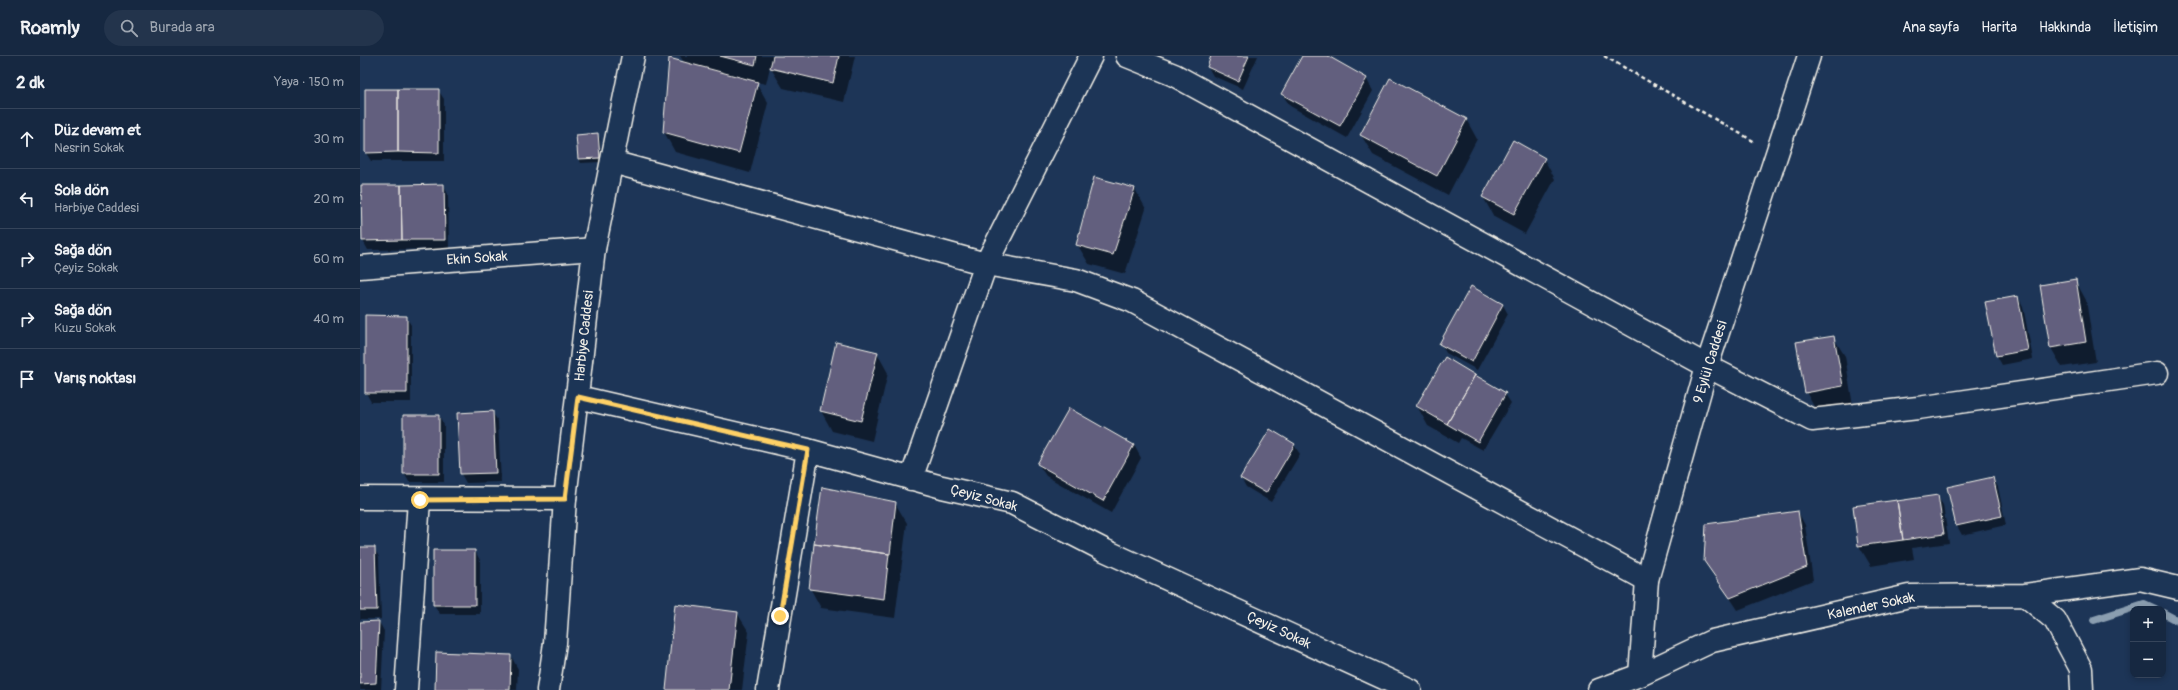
<!DOCTYPE html>
<html lang="tr">
<meta charset="utf-8">
<style>
body{margin:0;font-family:Pangolin,sans-serif;background:#23344c;color:#f1f3f6}
.controls{position:absolute;right:12px;bottom:12px;display:grid;overflow:hidden;border-radius:8px;box-shadow:0 2px 6px #0003}
.controls button{width:36px;height:36px;display:grid;place-items:center;padding:0;border:0;border-bottom:1px solid #35445a;background:#162841;color:#f1f3f6;font:20px sans-serif}
.stop{position:absolute;width:12px;height:12px;margin:-9px;border:3px solid #ffd166;border-radius:50%;background:#fff}
.stop.end{background:#ffd166;border-color:#fff;box-shadow:0 1px 4px #0008}
.list{margin:0;padding:0;list-style:none}
h2{display:flex;justify-content:space-between;align-items:center;height:52px;margin:0;padding:0 16px;font-size:17px}
h2 small{font-size:13px;font-weight:400;color:#9ea6b1}
.list li{display:grid;grid-template-columns:26px 1fr auto;gap:12px;align-items:center;box-sizing:border-box;height:60px;padding:0 16px;border-top:1px solid #35445a}
.list b{display:block;font-size:15px;white-space:nowrap}
.list p{margin:0;font-size:13px;white-space:nowrap;color:#9ea6b1}
.list em{font-size:13px;font-style:normal;color:#9ea6b1}
.icon{flex:none;width:22px;height:22px;fill:none;stroke:currentColor;stroke-width:2;stroke-linecap:round;stroke-linejoin:round}
.map{position:relative;flex:none;width:1818px;height:634px;overflow:hidden}
header{display:flex;align-items:center;gap:24px;box-sizing:border-box;height:56px;padding:0 20px;background:#162841;border-bottom:1px solid #35445a}
header strong{font-size:19px}
nav{display:flex;gap:22px;margin-inline-start:auto;font-size:14px}
.search{width:280px;height:36px;background:#23344c;display:flex;align-items:center;gap:10px;box-sizing:border-box;padding:0 14px;border-radius:22px;color:#9ea6b1;font-size:15px}
main{display:flex}
aside{flex:1;background:#162841}
.map>svg:first-child{display:block}
.shadow{fill:#0007}
.lines{fill:none;stroke-linecap:round;stroke-linejoin:round}
.stream{stroke:#8b9eb0;stroke-width:8}
.building{fill:#625f7e;stroke:#f4f1e8}
.street-casing{stroke:#f4f1e8;stroke-width:25}
.secondary-casing{stroke:#f4f1e8;stroke-width:25}
.path{stroke:#f4f1e8;stroke-width:2.5;stroke-dasharray:4 3;stroke-linecap:butt}
.street{stroke:#1d3557;stroke-width:22}
.secondary{stroke:#1d3557;stroke-width:22}
.route{stroke:#ffd166;stroke-width:5}
.labels{text-anchor:middle;dominant-baseline:central;stroke-width:3;stroke-linejoin:round;paint-order:stroke}
.street-label{font-size:14px;fill:#f4f1e8;stroke:#1d3557}
</style>
<header>
<strong>Roamly</strong>
<div class="search"><svg class="icon" aria-label="search" viewBox="0 0 24 24"><circle cx="10" cy="10" r="6"/><path d="M15 15l6 6"/></svg>Burada ara</div>
<nav><a>Ana sayfa</a><a>Harita</a><a>Hakkında</a><a>İletişim</a></nav>
</header>
<main>
<aside>
<h2>2 dk<small>Yaya · 150 m</small></h2>
<ul class="list">
<li><svg class="icon" aria-label="ahead" viewBox="0 0 24 24"><path d="M12 20V5M6 11l6-6 6 6"/></svg><div><b>Düz devam et</b><p>Nesrin Sokak</p></div><em>30 m</em></li>
<li><svg class="icon" aria-label="left" viewBox="0 0 24 24"><path d="M17 20v-9H6M10 6l-5 5 5 5"/></svg><div><b>Sola dön</b><p>Harbiye Caddesi</p></div><em>20 m</em></li>
<li><svg class="icon" aria-label="right" viewBox="0 0 24 24"><path d="M7 20v-9h11M14 6l5 5-5 5"/></svg><div><b>Sağa dön</b><p>Çeyiz Sokak</p></div><em>60 m</em></li>
<li><svg class="icon" aria-label="right" viewBox="0 0 24 24"><path d="M7 20v-9h11M14 6l5 5-5 5"/></svg><div><b>Sağa dön</b><p>Kuzu Sokak</p></div><em>40 m</em></li>
<li><svg class="icon" aria-label="arrive" viewBox="0 0 24 24"><path d="M6 21V4h12l-3 4 3 4H6"/></svg><div><b>Varış noktası</b></div></li>
</ul>
</aside>
<div class="map">
<svg width="1818" height="634" viewBox="0 0 1818 634">
<rect width="100%" height="100%" fill="#1d3557"/>
<filter id="ink" filterUnits="userSpaceOnUse"><feTurbulence type="fractalNoise" baseFrequency=".025" numOctaves="2"/><feDisplacementMap in="SourceGraphic" scale="8" xChannelSelector="R" yChannelSelector="G"/><feConvolveMatrix kernelMatrix="1 2 1 2 8 2 1 2 1" color-interpolation-filters="sRGB"/></filter>
<g filter="url(#ink)">
<path class="shadow" d="M320 0H495L484 46 423 32 410 11 406 28 396 26 408 47 390 117 315 96 304 76 325 8Z
M852 0H898L883 33 853 20 848 11Z
M943 0H966L1006 22 1013 35 987 82 930 50 922 38Z
M78 34 84 43V105H11L6 97Z
M1106 63 1117 83 1088 139 1013 99 1001 79Z
M238 78 240 83 241 106 221 107 219 103Z
M1184 103 1195 123 1165 178 1134 161 1123 141Z
M734 122 775 133 786 153 765 218 729 208 717 188Z
M83 129 88 138 89 193 8 194 3 185Z
M1715 224 1726 244 1736 306 1702 311 1691 292Z
M1111 232 1143 249 1148 258 1117 314 1086 297 1081 288Z
M1658 241 1663 250 1673 303 1642 309 1637 300Z
M46 261 51 269V346H11L6 337Z
M1473 281 1485 300 1493 350 1457 356 1446 336Z
M517 297 528 317 512 385 472 375 461 355Z
M1145 338 1151 347 1123 394 1101 382 1098 387 1068 370 1057 350Z
M132 356 138 365 141 426 106 427 101 418 98 358Z
M79 360 84 369V426H49L44 417Z
M910 374 934 389 940 398 911 446 886 431 881 422Z
M774 389 781 402 751 457 686 420 678 408Z
M1633 422 1638 431 1646 469 1602 479 1597 470 1588 432Z
M462 432 535 447 547 467 535 562 461 552 450 532Z
M1577 440 1583 449 1589 487 1552 492 1554 503 1511 510 1499 490 1537 446Z
M1438 456 1445 469 1453 524 1378 554 1345 504Z
M0 492H14L19 501 21 563H0Z
M115 495 120 504V558H80L74 549Z
M377 557 389 576 382 634H307Z
M19 566 24 575 21 634H0V567Z
M151 600 158 613 157 634H76Z"/>
<g class="lines">
<path class="stream" d="M1803 557 1818 565
M1734 564 1784 548 1795 553"/>
</g>
<path class="building" d="M360 0H397L395 9Z
M413 0H479L473 27 410 12Z
M851 0H889L878 25 847 11Z
M942 0H968L1007 22 980 70 921 38Z
M309 2 398 26 379 97 303 76Z
M1030 22 1107 63 1077 120 1000 79Z
M5 33H38V96L5 97Z
M38 33H79V97L38 96Z
M238 77 240 102 218 103 216 79Z
M1153 84 1185 102 1154 158 1122 141Z
M734 121 775 132 753 199 716 189Z
M84 128 85 184H42L41 129Z
M1 129H41L42 184 2 185Z
M1716 223 1726 286 1690 292 1680 229Z
M1111 230 1143 248 1112 306 1079 288Z
M1658 240 1668 294 1636 300 1625 246Z
M5 259 47 260V337H5Z
M1474 280 1483 330 1445 337 1436 286Z
M476 286 518 296 501 365 460 355Z
M1085 301 1115 319 1087 368 1056 350Z
M1115 319 1146 337 1118 386 1087 368Z
M709 352 774 389 743 445 677 408Z
M133 355 136 417 100 418 97 357Z
M43 359H79V418H43Z
M910 373 935 388 906 437 880 422Z
M1633 421 1642 460 1596 470 1587 431Z
M462 431 536 446 530 498 454 488Z
M1578 439 1584 478 1543 484 1537 445Z
M1537 444 1543 484 1498 490 1493 450Z
M1438 455 1447 511 1370 542 1344 505 1346 468Z
M454 488 529 498 524 543 449 533Z
M0 491H15L17 554H0Z
M73 494H115V549H73Z
M315 548 378 556 369 634H306Z
M19 565 16 627 0 628V566Z
M76 596 151 599 150 634H75Z"/>
<g class="lines">
<defs>
<path id="street" d="M767 0 814 19 1347 310 1452 364 1558 352 1797 317
M252 106 626 208 716 224 772 245 1287 524
M0 211 234 193
M218 341 448 394 582 431 652 447 744 494 1050 634
M551 423 626 208 731 0
M0 442 205 443
M1665 539 1695 564 1721 613 1722 634
M46 634 59 444
M408 634 448 394
M1239 634 1280 619 1352 585 1549 540 1665 539 1780 523 1818 532"/>
<path id="secondary" d="M1280 619 1287 524 1347 310 1449 0
M188 634 195 587 205 443 234 193 273 0"/>
</defs>
<use href="#street" class="street-casing"/>
<use href="#secondary" class="secondary-casing"/>
<path class="path" d="M1244 0 1395 86"/>
<use href="#street" class="street"/>
<use href="#secondary" class="secondary"/>
</g>
</g>
<g class="lines" filter="url(#ink)">
<path class="route" d="M60 444 205 443 218 341 448 394 420 560"/>
</g>
<g class="labels">
<g class="street-label">
<text transform="translate(117 202) rotate(-4)">Ekin Sokak</text>
<text transform="translate(224 280) rotate(-84)">Harbiye Caddesi</text>
<text transform="translate(1350 306) rotate(-73)">9 Eylül Caddesi</text>
<text transform="translate(624 442) rotate(15)">Çeyiz Sokak</text>
<text transform="translate(1511 550) rotate(-12)">Kalender Sokak</text>
<text transform="translate(919 574) rotate(25)">Çeyiz Sokak</text>
</g>
</g>
</svg>
<div class="controls">
<button>+</button>
<button>−</button>
</div>
<div class="stop" style="left:60px;top:444px"></div>
<div class="stop end" style="left:420px;top:560px"></div>
</div>
</main>
